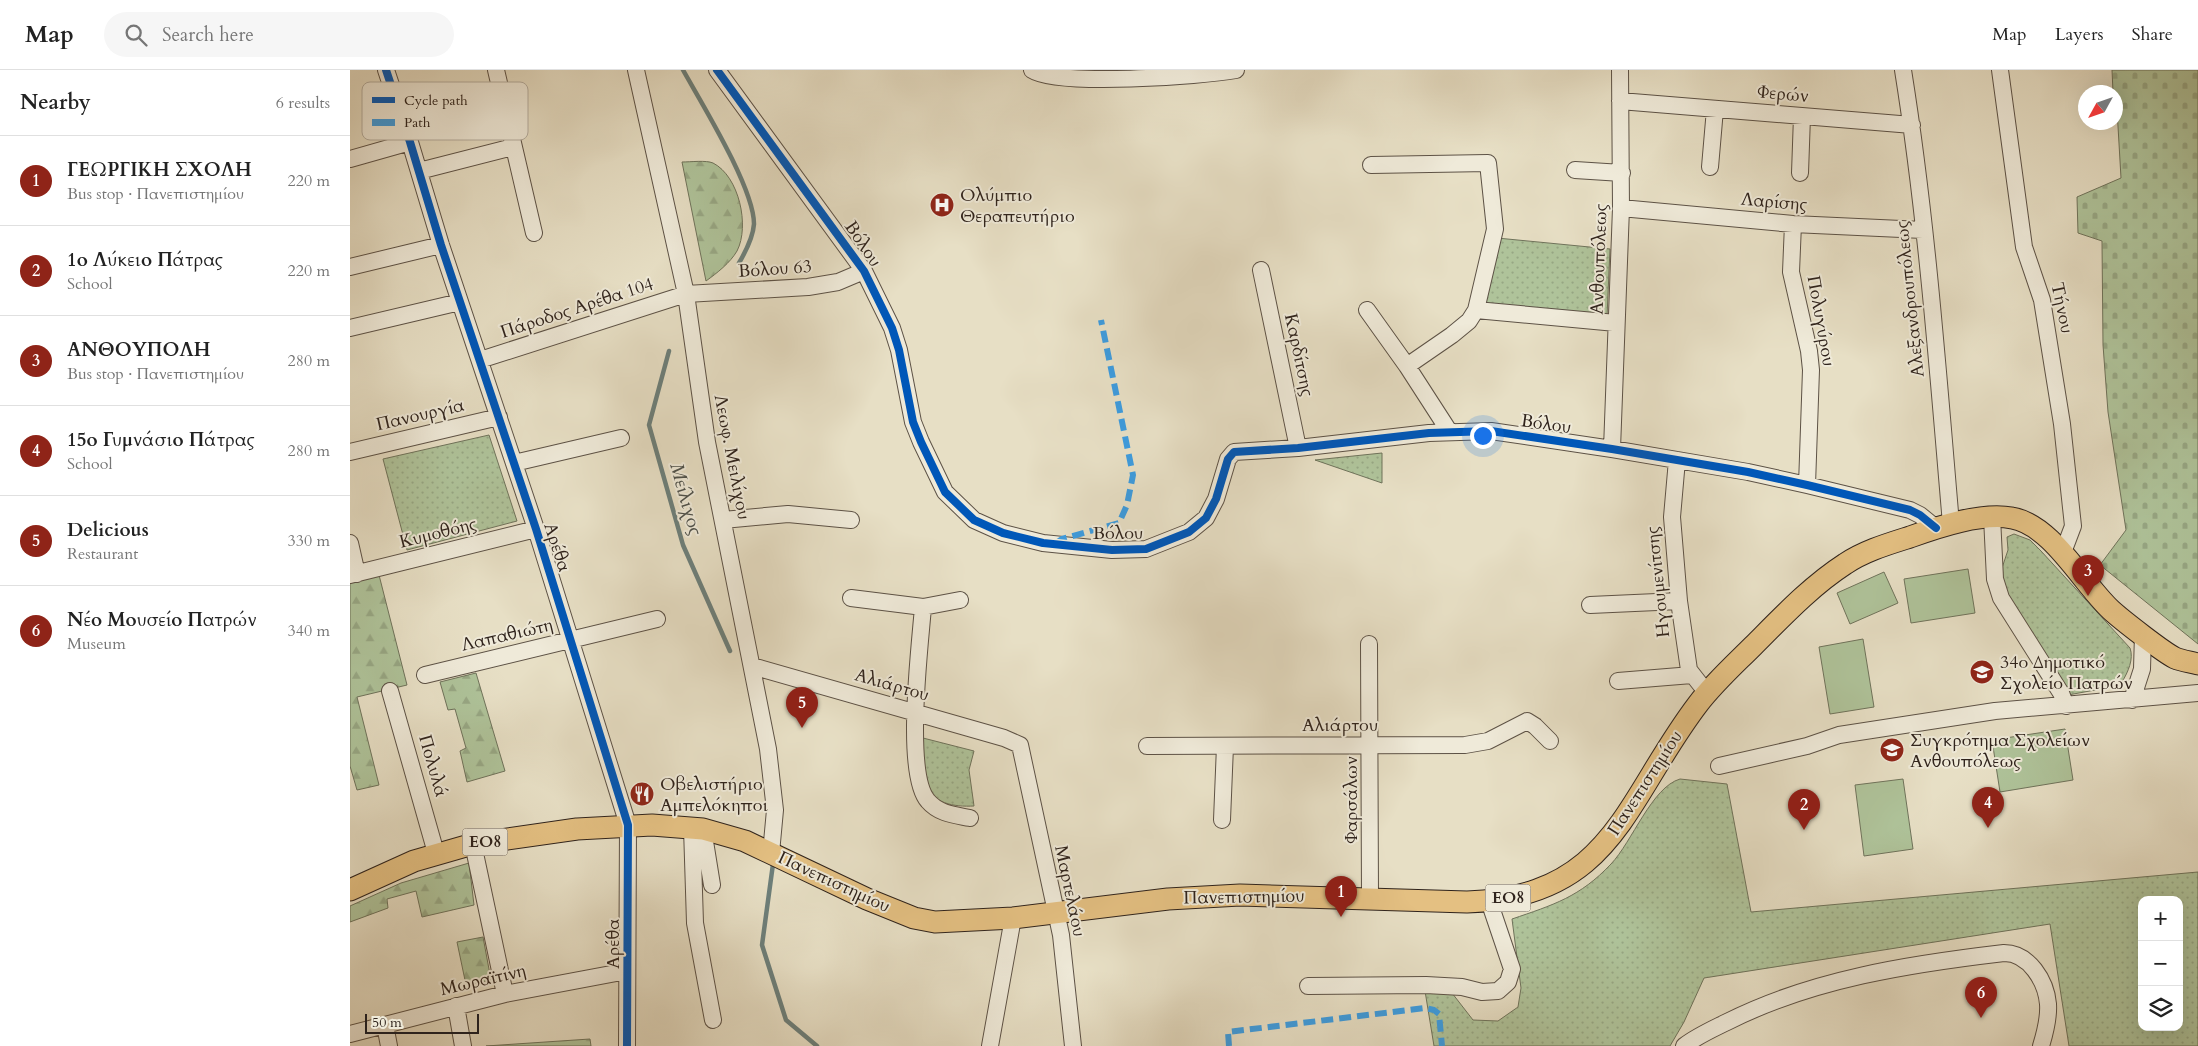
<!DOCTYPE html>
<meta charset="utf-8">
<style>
body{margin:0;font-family:Cardo,serif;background:#f6f6f6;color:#222}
.controls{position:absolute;right:15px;bottom:15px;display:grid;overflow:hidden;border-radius:10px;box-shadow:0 5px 20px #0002}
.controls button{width:45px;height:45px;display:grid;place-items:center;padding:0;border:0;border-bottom:1px solid #e0e0e0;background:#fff;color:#222;font:25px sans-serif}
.compass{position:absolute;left:1728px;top:15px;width:45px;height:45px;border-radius:50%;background:#fff;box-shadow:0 5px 20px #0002;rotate:230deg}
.scale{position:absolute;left:15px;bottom:12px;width:114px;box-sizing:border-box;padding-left:5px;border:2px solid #2f231c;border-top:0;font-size:14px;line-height:18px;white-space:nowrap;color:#2f231c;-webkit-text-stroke:4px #efead9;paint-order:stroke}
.you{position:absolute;left:1132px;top:365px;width:18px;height:18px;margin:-12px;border:4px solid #fff;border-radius:50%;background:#1a73e8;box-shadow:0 0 0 8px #1a73e833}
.badge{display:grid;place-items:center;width:32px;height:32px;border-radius:50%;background:#8f2418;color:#fff;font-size:16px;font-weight:700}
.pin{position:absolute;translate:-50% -41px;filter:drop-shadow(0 1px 2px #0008)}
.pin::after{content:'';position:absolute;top:26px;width:18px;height:15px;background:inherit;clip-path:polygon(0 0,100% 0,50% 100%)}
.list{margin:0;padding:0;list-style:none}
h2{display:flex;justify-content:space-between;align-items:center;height:65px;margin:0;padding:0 20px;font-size:21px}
h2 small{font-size:16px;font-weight:400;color:#767676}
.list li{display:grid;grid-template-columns:32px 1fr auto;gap:15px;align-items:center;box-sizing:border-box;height:90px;padding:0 20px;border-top:1px solid #e0e0e0}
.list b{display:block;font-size:19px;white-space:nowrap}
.list p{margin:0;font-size:16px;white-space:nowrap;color:#767676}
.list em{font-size:16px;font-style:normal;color:#767676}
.icon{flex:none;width:28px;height:28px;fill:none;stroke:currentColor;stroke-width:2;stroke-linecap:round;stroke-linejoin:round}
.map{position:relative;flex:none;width:1848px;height:976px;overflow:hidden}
header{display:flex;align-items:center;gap:30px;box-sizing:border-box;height:70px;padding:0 25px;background:#fff;border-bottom:1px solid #e0e0e0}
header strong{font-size:24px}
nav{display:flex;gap:28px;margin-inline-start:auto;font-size:18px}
.search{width:350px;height:45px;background:#f6f6f6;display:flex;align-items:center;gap:12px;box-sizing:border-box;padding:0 18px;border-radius:28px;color:#767676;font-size:19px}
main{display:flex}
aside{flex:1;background:#fff}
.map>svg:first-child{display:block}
.forest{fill:url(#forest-firs);stroke:#6f735b}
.cemetery{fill:url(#cemetery-stones);stroke:#6f735b}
.park{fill:url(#park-dots);stroke:#6f735b;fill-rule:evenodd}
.pitch{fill:#afc39a;stroke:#6f735b}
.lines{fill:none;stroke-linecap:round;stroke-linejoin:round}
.stream{stroke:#6d7f7a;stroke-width:4.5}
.minor-casing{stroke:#5d5246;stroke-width:18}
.major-casing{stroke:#2f231c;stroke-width:23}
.minor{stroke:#efead9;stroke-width:16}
.major{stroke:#e4c082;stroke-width:21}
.quiet{stroke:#3d9cdf;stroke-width:6;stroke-dasharray:12 6;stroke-linecap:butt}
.cycleway-casing{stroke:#efead9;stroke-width:11}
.cycleway{stroke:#0057b8;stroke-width:8}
.labels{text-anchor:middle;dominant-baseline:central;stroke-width:4;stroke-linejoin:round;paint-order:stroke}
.shield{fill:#efead9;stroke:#695f55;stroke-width:1}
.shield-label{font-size:16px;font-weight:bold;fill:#2f231c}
.street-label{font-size:18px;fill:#2f231c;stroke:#efead9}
.poi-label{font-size:18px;fill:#2f231c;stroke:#efead9;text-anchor:start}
.water-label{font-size:19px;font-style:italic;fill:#4e514b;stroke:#efead9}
.key{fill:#efead9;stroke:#b5aea0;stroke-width:1}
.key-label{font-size:14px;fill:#2f231c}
</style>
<header>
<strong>Map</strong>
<div class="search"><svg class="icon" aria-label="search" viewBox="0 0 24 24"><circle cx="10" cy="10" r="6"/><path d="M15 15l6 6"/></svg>Search here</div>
<nav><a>Map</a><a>Layers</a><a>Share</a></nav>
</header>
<main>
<aside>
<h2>Nearby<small>6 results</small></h2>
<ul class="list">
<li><span class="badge">1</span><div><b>ΓΕΩΡΓΙΚΗ ΣΧΟΛΗ</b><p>Bus stop · Πανεπιστημίου</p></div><em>220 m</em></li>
<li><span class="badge">2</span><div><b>1ο Λύκειο Πάτρας</b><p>School</p></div><em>220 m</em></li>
<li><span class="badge">3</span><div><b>ΑΝΘΟΥΠΟΛΗ</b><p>Bus stop · Πανεπιστημίου</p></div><em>280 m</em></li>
<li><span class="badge">4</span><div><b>15ο Γυμνάσιο Πάτρας</b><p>School</p></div><em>280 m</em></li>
<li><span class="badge">5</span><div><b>Delicious</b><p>Restaurant</p></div><em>330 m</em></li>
<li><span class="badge">6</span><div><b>Νέο Μουσείο Πατρών</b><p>Museum</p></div><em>340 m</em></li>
</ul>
</aside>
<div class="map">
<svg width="1848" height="976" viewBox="0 0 1848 976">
<defs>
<pattern id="forest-firs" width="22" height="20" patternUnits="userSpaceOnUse" patternTransform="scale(1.25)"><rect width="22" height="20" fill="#afc39a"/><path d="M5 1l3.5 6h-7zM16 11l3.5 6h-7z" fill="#97a784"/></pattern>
<pattern id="cemetery-stones" width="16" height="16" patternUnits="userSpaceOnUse" patternTransform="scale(1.25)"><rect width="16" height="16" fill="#afc39a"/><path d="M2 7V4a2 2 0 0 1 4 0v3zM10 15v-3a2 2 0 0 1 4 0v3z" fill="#97a784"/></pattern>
<pattern id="park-dots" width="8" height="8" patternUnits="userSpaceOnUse" patternTransform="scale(1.25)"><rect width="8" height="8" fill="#afc39a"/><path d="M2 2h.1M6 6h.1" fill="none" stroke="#97a784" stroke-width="1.8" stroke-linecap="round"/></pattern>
</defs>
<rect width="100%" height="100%" fill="#e7dfc5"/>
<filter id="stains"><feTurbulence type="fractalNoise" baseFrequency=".004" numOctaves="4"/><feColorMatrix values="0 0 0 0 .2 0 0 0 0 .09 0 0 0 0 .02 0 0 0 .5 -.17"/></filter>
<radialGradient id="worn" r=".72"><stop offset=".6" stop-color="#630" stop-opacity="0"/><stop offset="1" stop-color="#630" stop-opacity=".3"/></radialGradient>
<path class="forest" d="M332 92C341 92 356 90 363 93 389 106 400 156 387 181 380 193 367 203 356 211Z
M29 505 57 615 7 627 29 715 7 720 0 696V512Z
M126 603 155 701 117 712 110 681 116 678 105 639 98 640 90 612Z
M119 793 124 835 72 847 66 821 37 829 38 838 0 852V836L51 813Z
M133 867 141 910 116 915 107 872Z
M240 969 241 976H136Z"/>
<path class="cemetery" d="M1762 0H1848V574L1750 495 1776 460 1758 342 1753 275 1752 171 1728 163 1727 127 1771 108 1766 22H1763Z"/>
<path class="park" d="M1147 168 1260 179 1257 247 1133 235Z
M139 365 167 451 57 480 33 389Z
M1032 383V413L965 390Z
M1664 464 1680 470 1691 481 1780 578C1784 589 1778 602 1772 612L1756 618 1718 625 1663 543 1650 504 1658 480 1657 467Z
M573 668 624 681 619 700 624 736C604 737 582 734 574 712 571 702 573 680 573 668Z
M1330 709 1377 714 1401 842 1848 802V976H1719L1700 854 1354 908 1334 952 1320 976H1084L1075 921 1102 923 1123 950 1148 951 1168 937 1171 918 1162 849C1203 835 1230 827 1261 794 1282 772 1302 717 1330 709ZM1792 830H1829V957H1792Z"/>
<path class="pitch" d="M1618 499 1625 543 1561 553 1554 509Z
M1534 502 1548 533 1500 554 1487 523Z
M1513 569 1524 637 1480 644 1469 577Z
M1715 659 1723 710 1650 722 1642 670Z
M1553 709 1563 779 1514 786 1505 715Z"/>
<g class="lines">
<path class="stream" d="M333 0C352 34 404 118 404 154 403 168 396 181 389 193
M319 281 299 355 333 475 380 581
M423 794 412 875 436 950 467 976"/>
<defs>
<path id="minor" d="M36 0 60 72 91 175 186 459 278 755 277 976
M146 0 184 163
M286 0 336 224 357 372 418 679 425 740 421 783
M367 0 514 201 542 258 549 280 563 352 571 372 595 422 624 450 653 463 693 473 762 480 796 479 839 462 856 448 866 429 878 389 884 382 948 378 1079 363 1141 361 1262 379 1398 402 1457 415 1560 440 1570 445 1586 458
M682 0C708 17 851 6 886 0
M1553 0C1577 150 1588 303 1601 454
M1650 0 1674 177 1692 230 1712 354 1723 456 1712 485
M1270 31 1562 55
M0 89 60 72
M1021 95 1138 93 1145 159 1126 240 1119 251 1102 265 1057 296
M1360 97 1365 39
M1225 100 1272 103
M69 101 163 77
M1450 103 1452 46
M1271 138 1443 154 1573 160
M1443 154 1441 202 1459 281 1461 300 1457 415
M0 197 91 175
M911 200 948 378
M1017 240 1057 296 1099 361
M1126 240 1266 253
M0 258 110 232
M130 290 336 224 458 217 488 212 514 201
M1262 379 1271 138 1270 0
M0 382 149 347
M1327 390 1322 447 1329 531 1339 600 1357 623
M164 393 271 368
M1642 447 1645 509 1651 528 1711 623 1716 636
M373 450 438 444 501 450
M0 473 7 504
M0 505 186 459
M501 528 573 537 610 530
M1240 535 1329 531
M573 537C570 576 554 704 578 731 589 744 605 745 620 748
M1019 574 1020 827
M402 596 654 668 670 675 711 865 723 976
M75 605 307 549
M1268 611 1342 605
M40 621 86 783
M1782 630 1792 599 1793 564
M797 676 1115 675 1138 671 1177 651 1185 656 1200 671
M1369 696 1457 676 1489 665 1645 641 1848 623
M872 750 875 676
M342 758 345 853 363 950
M353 759 362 815
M123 774 155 924
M958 916 1076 915 1112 917 1132 922 1148 921 1158 912 1162 899 1139 831
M106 936 113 976
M35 955 39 976
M0 964 155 924 277 901
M640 976 663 848
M1334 976C1347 966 1363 959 1377 952 1462 909 1560 894 1654 883 1679 883 1696 911 1698 934 1699 948 1695 963 1691 976"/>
<path id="major" d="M0 820 64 791 123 774 227 759 302 755 353 759 395 771 517 829 564 848 585 852 663 848 818 829 890 825 1117 832C1263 827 1274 731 1348 634 1364 613 1384 595 1403 576 1432 547 1461 516 1495 494 1514 481 1538 474 1560 467 1588 457 1632 442 1662 448 1702 455 1732 513 1761 540 1772 550 1813 582 1825 588 1832 591 1841 592 1848 594"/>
</defs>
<use href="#minor" class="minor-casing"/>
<use href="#major" class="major-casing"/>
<use href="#minor" class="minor"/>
<use href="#major" class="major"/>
<path class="quiet" d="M706 473 712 469 769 453 777 435 783 405 751 250
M879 976 878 962 1075 938 1084 940 1089 944 1092 976"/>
<defs>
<path id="cycleway" d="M36 0 60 72 91 175 186 459 278 755 277 976
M367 0 514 201 542 258 549 280 563 352 571 372 595 422 624 450 653 463 693 473 762 480 796 479 839 462 856 448 866 429 878 389 884 382 948 378 1079 363 1141 361 1262 379 1398 402 1457 415 1560 440 1570 445 1586 458"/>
</defs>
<use href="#cycleway" class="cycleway-casing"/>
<use href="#cycleway" class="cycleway"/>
</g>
<defs>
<symbol id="hospital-disc" viewBox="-11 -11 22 22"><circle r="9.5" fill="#8f2418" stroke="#efead9"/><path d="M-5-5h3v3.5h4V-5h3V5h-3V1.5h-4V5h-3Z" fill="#fff"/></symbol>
<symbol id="school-disc" viewBox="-11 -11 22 22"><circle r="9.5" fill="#8f2418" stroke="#efead9"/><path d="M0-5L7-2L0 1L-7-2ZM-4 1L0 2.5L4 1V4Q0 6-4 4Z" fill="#fff"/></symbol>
<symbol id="restaurant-disc" viewBox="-11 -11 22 22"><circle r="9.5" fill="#8f2418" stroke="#efead9"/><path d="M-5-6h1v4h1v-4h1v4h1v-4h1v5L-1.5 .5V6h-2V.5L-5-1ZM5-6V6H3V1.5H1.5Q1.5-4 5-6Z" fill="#fff"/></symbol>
</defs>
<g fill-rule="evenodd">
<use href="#hospital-disc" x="578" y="121" width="28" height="28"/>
<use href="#school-disc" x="1618" y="588" width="28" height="28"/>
<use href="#school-disc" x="1528" y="666" width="28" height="28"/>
<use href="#restaurant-disc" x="278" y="710" width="28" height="28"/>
</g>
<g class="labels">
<g class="shield">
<rect x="112.5" y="758.5" width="45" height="27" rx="4"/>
<rect x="1135.5" y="814.5" width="45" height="27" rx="4"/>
</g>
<g class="shield-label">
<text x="135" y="772">ΕΟ8</text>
<text x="1158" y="828">ΕΟ8</text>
</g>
<g class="street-label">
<text transform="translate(1433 24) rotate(5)">Φερών</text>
<text transform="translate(1424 132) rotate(5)">Λαρίσης</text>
<text transform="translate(513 174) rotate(56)">Βόλου</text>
<text transform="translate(1249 189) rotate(-88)">Ανθουπόλεως</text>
<text transform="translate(425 199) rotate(-4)">Βόλου 63</text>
<text transform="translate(1560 229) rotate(-96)">Αλεξανδρουπόλεως</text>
<text transform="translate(227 238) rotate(-18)">Πάροδος Αρέθα 104</text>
<text transform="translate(1712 238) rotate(78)">Τήνου</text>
<text transform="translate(1471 251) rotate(80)">Πολυγύρου</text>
<text transform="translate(949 285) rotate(78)">Καρδίτσης</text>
<text transform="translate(70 345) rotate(-13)">Πανουργία</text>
<text transform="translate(1196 354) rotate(8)">Βόλου</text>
<text transform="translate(382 387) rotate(79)">Λεωφ. Μειλίχου</text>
<text transform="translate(88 463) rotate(-14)">Κυμοθόης</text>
<text x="768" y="463">Βόλου</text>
<text transform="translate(207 477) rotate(72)">Αρέθα</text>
<text transform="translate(1308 512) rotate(-96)">Ηγουμενίτσης</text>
<text transform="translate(157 565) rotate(-13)">Λαπαθιώτη</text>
<text transform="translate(542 615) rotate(16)">Αλιάρτου</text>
<text x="990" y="655">Αλιάρτου</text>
<text transform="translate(83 696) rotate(74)">Πολυλά</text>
<text transform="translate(1295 713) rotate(-57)">Πανεπιστημίου</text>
<text transform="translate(1001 730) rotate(-90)">Φαρσάλων</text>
<text transform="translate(484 812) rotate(25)">Πανεπιστημίου</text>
<text transform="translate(720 821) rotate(78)">Μαρτελάου</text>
<text transform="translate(894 827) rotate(-1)">Πανεπιστημίου</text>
<text transform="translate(263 874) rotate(-90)">Αρέθα</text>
<text transform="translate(133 910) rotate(-13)">Μωραϊτίνη</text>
</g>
<g class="poi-label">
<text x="610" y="125">Ολύμπιο<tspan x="610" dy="21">Θεραπευτήριο</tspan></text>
<text x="1650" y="592">34ο Δημοτικό<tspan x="1650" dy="21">Σχολείο Πατρών</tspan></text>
<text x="1560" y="670">Συγκρότημα Σχολείων<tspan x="1560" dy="21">Ανθουπόλεως</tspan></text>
<text x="310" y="714">Οβελιστήριο<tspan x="310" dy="21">Αμπελόκηποι</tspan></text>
</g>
<g class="water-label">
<text transform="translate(336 429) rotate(74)">Μείλιχος</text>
</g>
</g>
<rect x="12" y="12" width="166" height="58" rx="8" class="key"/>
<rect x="22" y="27" width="23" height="6" fill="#0057b8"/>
<rect x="22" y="49" width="23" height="7" fill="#3d9cdf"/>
<g class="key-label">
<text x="54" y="35">Cycle path</text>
<text x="54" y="57">Path</text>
</g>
<rect width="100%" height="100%" filter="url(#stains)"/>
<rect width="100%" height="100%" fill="url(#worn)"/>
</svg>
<div class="controls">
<button>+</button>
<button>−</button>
<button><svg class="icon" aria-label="layers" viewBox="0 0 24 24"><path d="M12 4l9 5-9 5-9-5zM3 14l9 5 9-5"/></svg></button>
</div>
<svg class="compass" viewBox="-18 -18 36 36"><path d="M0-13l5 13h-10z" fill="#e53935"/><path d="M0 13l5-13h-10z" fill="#767676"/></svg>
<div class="scale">50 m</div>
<div class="you"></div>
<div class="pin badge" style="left:991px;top:847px">1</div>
<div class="pin badge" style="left:1454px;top:760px">2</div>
<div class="pin badge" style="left:1738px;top:526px">3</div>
<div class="pin badge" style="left:1638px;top:758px">4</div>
<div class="pin badge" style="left:452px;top:658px">5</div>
<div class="pin badge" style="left:1631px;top:948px">6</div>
</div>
</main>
